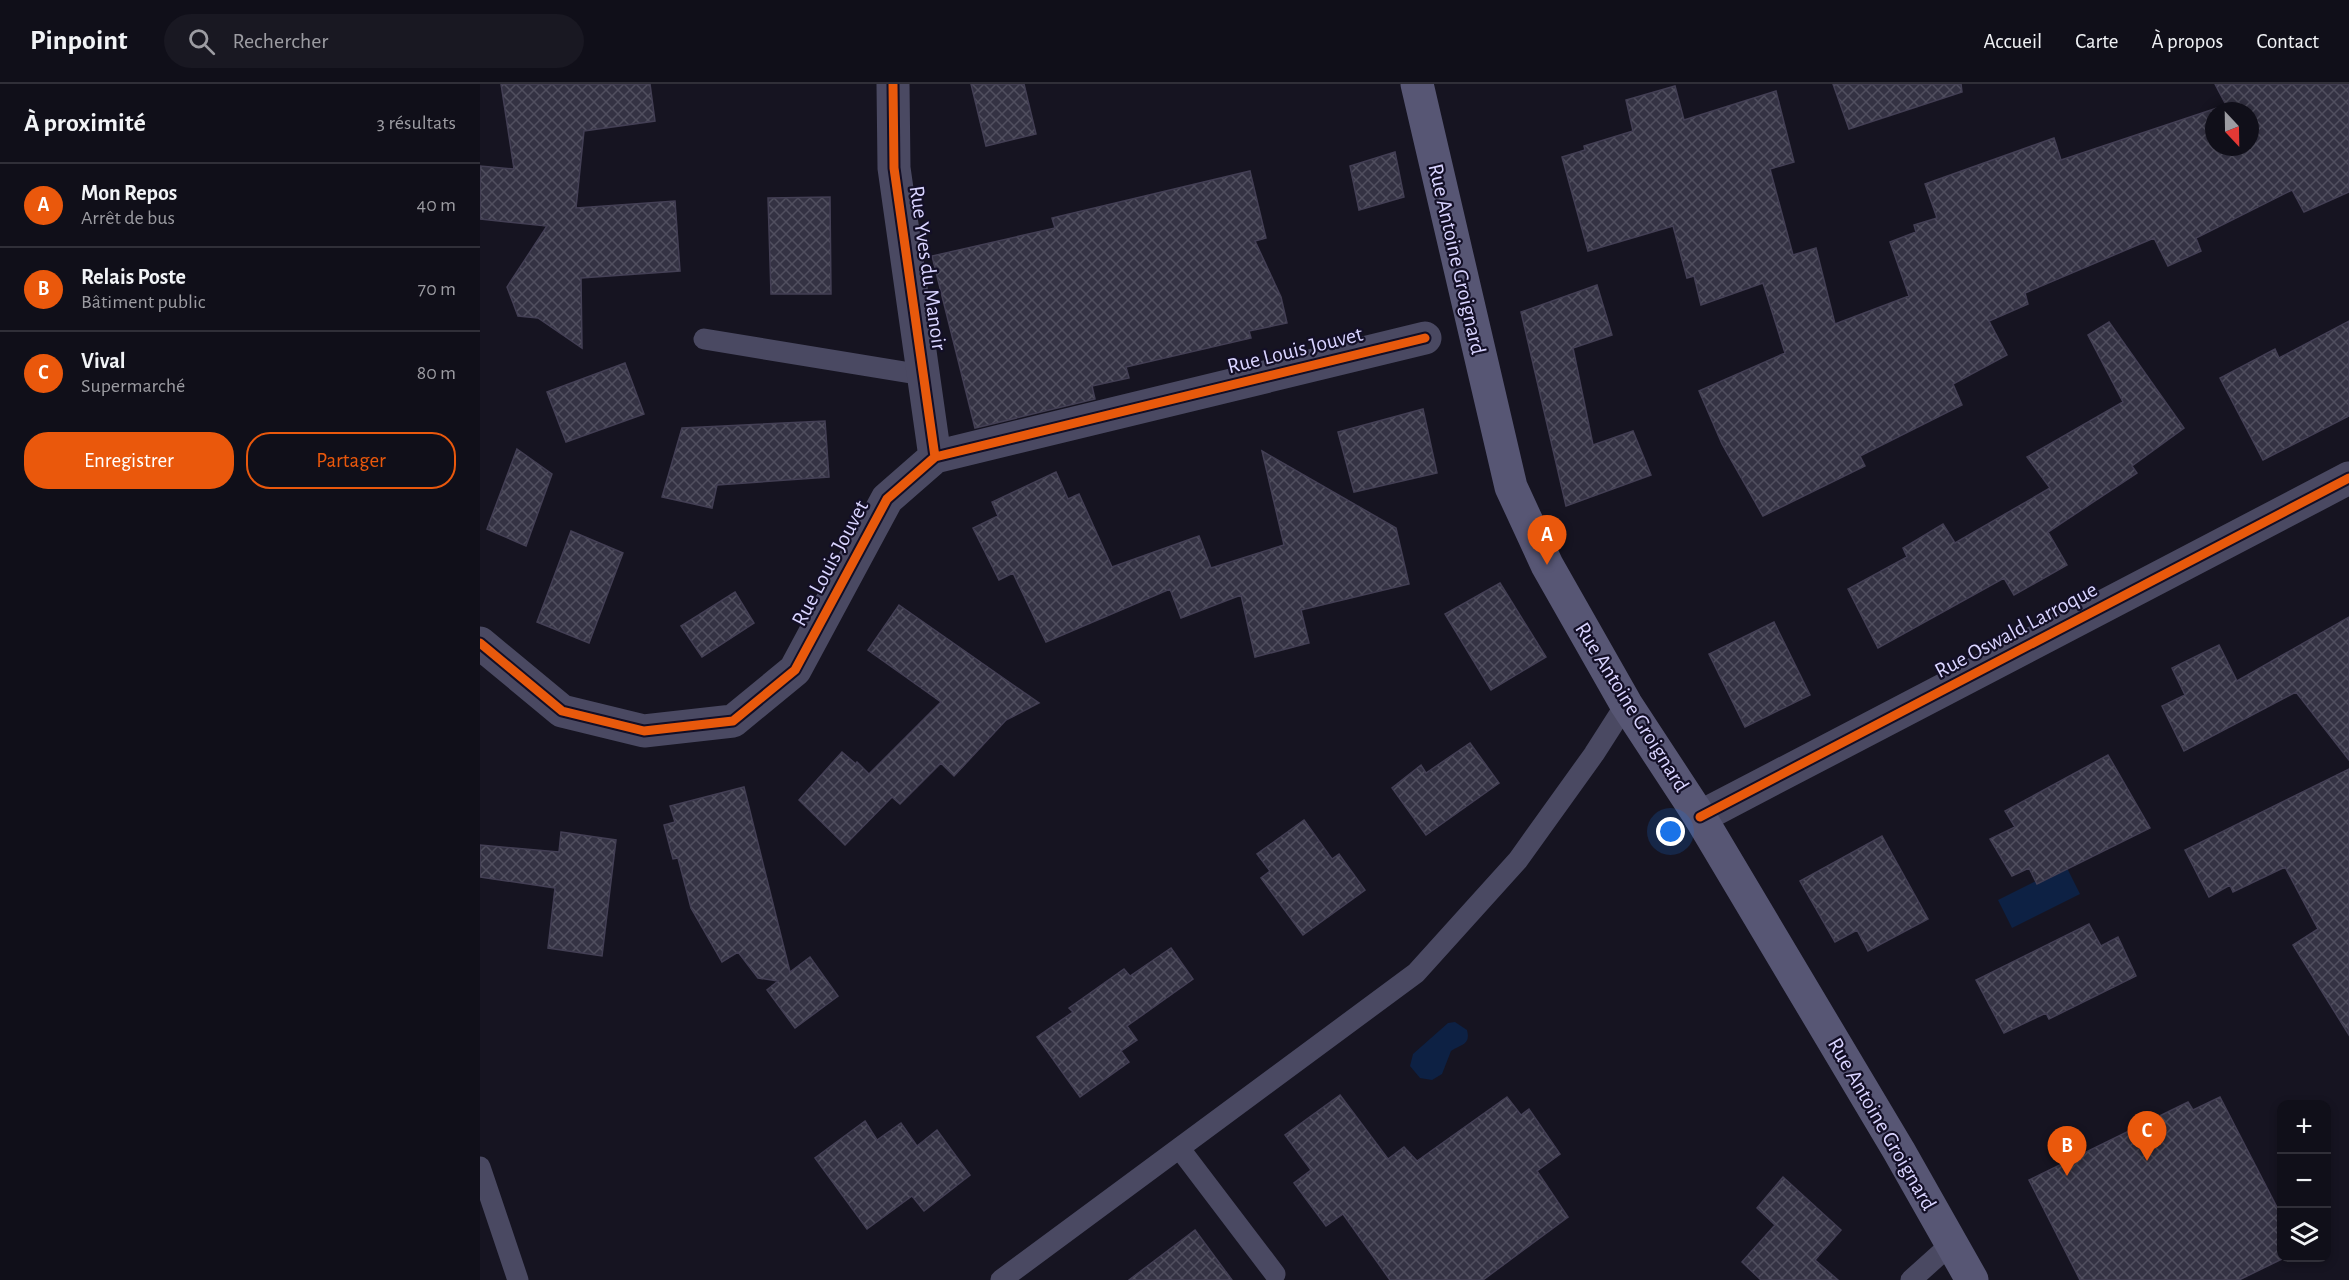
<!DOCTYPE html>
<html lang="fr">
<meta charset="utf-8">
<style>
body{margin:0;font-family:"Alegreya Sans",sans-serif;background:#191822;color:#f1f3f6}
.controls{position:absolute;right:18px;bottom:18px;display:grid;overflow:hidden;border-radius:12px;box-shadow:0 3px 9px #0003}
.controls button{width:54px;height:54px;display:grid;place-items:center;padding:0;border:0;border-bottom:2px solid #302f38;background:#100f19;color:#f1f3f6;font:30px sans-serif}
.compass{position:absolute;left:1725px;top:18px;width:54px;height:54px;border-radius:50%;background:#100f19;box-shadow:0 3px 9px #0003;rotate:158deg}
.you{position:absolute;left:1191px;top:748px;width:21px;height:21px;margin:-15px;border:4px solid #fff;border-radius:50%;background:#1a73e8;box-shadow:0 0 0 9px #1a73e833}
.badge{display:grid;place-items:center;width:39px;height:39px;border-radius:50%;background:#ea580c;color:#fff;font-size:20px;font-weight:700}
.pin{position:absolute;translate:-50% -50px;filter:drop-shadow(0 2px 3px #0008)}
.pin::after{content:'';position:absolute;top:32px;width:21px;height:18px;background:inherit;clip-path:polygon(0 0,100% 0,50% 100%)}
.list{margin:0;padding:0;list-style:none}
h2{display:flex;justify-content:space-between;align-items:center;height:78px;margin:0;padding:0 24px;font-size:26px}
h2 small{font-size:20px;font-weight:400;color:#9c9ca2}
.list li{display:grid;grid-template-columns:39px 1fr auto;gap:18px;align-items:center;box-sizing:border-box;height:84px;padding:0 24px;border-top:2px solid #302f38}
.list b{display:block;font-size:22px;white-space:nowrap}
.list p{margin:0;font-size:20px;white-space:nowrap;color:#9c9ca2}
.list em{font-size:20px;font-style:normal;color:#9c9ca2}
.actions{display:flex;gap:12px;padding:18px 24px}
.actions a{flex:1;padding:14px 0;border:2px solid #ea580c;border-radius:24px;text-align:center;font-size:21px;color:#ea580c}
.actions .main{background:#ea580c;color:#fff}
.icon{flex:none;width:33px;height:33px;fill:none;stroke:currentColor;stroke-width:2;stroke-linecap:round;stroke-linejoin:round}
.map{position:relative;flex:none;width:1869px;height:1196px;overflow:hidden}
header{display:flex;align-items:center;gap:36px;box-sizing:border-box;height:84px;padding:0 30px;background:#100f19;border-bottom:2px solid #302f38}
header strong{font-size:28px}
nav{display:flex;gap:33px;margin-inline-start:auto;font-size:21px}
.search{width:420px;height:54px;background:#191822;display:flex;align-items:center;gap:15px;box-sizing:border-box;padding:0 21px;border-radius:33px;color:#9c9ca2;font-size:22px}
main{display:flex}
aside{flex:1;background:#100f19}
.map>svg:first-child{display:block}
.water{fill:#0d2144}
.building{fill:url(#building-cross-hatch);stroke:#433f54;stroke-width:1.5;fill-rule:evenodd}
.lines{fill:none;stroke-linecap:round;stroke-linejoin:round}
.service{stroke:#4a4962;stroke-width:21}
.minor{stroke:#4a4962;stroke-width:33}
.secondary{stroke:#575674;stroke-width:33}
.cycleway-casing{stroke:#130f26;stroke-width:13}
.cycleway{stroke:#e8590c;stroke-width:9}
.labels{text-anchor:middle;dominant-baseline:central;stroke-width:4.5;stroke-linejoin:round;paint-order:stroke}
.street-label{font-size:22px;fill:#d9d4ff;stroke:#130f26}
</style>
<header>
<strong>Pinpoint</strong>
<div class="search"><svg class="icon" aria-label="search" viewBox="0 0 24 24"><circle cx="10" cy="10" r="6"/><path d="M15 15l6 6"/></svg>Rechercher</div>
<nav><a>Accueil</a><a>Carte</a><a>À propos</a><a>Contact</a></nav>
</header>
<main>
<aside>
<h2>À proximité<small>3 résultats</small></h2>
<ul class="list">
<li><span class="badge">A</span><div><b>Mon Repos</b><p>Arrêt de bus</p></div><em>40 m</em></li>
<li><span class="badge">B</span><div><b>Relais Poste</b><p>Bâtiment public</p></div><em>70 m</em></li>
<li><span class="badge">C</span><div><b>Vival</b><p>Supermarché</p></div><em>80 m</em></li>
</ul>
<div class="actions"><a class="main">Enregistrer</a><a>Partager</a></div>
</aside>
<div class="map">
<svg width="1869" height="1196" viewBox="0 0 1869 1196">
<defs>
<pattern id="building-cross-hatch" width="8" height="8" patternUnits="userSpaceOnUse" patternTransform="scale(1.5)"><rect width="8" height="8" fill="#343243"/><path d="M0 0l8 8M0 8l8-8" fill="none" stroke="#514f5f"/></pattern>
</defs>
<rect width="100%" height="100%" fill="#161421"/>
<path class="water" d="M1586 782 1600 810 1532 844 1518 816Z
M975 938 987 946C991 961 981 960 971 967L962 990 952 996 940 994 930 982 933 970 968 939Z"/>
<path class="building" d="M21 0H170L175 37 104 47 96 124 195 117 200 187 101 194 102 264 58 234 38 232 27 203 67 142 0 135V82L34 85Z
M491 0H544L556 50 506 62Z
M1353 0H1481L1482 8 1369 45Z
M1735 0H1869V108L1824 128 1812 106 1716 154 1721 167 1688 182 1674 154 1545 209 1548 220 1509 237 1527 271 1473 300 1482 321 1380 372 1385 382 1283 432 1242 360 1219 307 1305 269 1283 199 1221 221 1214 192 1207 194 1193 142 1108 167 1082 73 1105 66 1104 62 1153 47 1146 16 1195 2 1204 36 1296 7 1314 78 1290 85 1313 171 1336 164 1355 240 1429 212 1410 158 1436 148 1434 141 1457 134 1445 100 1574 54 1581 76 1746 21ZM1734 27H1770V63H1734Z
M915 68 924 113 879 126 870 82Z
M770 87 786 154 775 157 801 213 807 239 769 247 771 254 646 283 649 294 612 302 615 315 495 344 452 172 575 144 572 134Z
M350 113 351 210H291L288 114Z
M1117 201 1132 251 1093 264 1113 361 1153 347 1171 391 1086 422 1041 228Z
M1869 237V332L1783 376 1740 294 1795 265 1799 274Z
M1629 238 1704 344 1652 382 1657 389 1568 448 1587 481 1534 511 1524 494 1398 564 1368 505 1427 473 1423 464 1463 440 1475 459 1570 404 1547 373 1643 318 1608 251Z
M145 279 164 330 86 358 67 308Z
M943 325 957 389 874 408 858 348Z
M345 337 349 393 237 401 232 424 182 413 202 344Z
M37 365 72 390 46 462 7 445Z
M782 367 916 444 929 500 821 526 829 559 775 573 761 511 701 534 690 505 566 558 533 489 519 496 493 444 518 432 512 418 576 388 588 415 599 410 632 483 719 452 731 484 804 461Z
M91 447 143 469 109 559 57 538Z
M1020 499 1066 573 1011 606 965 530Z
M255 508 274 539 222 573 201 542Z
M419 521 559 619 526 636 474 692 461 679 420 720 412 713 365 761 319 716 362 668 376 680 377 678 389 690 461 618 388 566Z
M1869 533V676L1816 608 1704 667 1682 622 1705 611 1692 584 1739 561 1757 597Z
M1294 538 1330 611 1265 643 1229 570Z
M990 659 1019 699 946 751 912 704 941 681 946 689Z
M1628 671 1670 744 1557 800 1549 784 1532 792 1510 755 1535 743 1525 727Z
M1869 685V951L1813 861 1838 845 1805 783 1753 808 1750 801 1729 813 1705 766Z
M264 703 310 888 330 873 358 912 315 944 287 906 298 897 278 894 258 868 242 878 211 824 198 774 193 775 184 741 195 738 190 722Z
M824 736 852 775 859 770 885 806 823 851 781 794 790 787 777 770Z
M81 748 136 756 122 872 68 864 75 804 0 793V761L79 768Z
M1402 752 1448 835 1388 867 1377 846 1355 858 1320 797Z
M1609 840 1621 862 1638 853 1656 892 1569 935 1566 929 1524 949 1496 896Z
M691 864 713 895 647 942 657 956 641 967 649 978 600 1013 557 953 593 928 589 924 644 885 650 892Z
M860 1011 908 1075 924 1063 937 1077 1027 1013 1041 1031 1049 1025 1080 1070 1057 1087 1088 1133 1003 1196H910L863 1130 846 1142 814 1099 831 1086 805 1051Z
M1740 1013 1802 1133V1175L1759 1196H1600L1549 1096 1708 1018 1713 1026Z
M385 1037 397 1056 421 1039 437 1062 457 1046 490 1091 444 1127 432 1112 387 1145 335 1074Z
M1303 1093 1361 1146 1335 1176 1358 1196H1281L1262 1178 1295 1141 1277 1124Z
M715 1146 752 1196H649Z"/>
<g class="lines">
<path class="service" d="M224 255 443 291
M700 1065 795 1190
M0 1083 38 1196
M521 1196 936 889 1038 776 1114 670 1146 620
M1431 1196 1471 1160"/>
<path class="minor" d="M413 0 414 84 455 373
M0 559 82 627 164 647 253 637 315 586 407 415 455 373 945 254
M1220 733 1869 394"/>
<path class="secondary" d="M937 0 1031 403 1067 481 1146 620 1220 733 1419 1067 1492 1196"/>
<defs>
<path id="cycleway" d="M413 0 414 84 455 373
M0 559 82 627 164 647 253 637 315 586 407 415 455 373 945 254
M1220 733 1869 394"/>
</defs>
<use href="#cycleway" class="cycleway-casing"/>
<use href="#cycleway" class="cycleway"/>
</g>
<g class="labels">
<g class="street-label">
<text transform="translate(977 175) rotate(77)">Rue Antoine Groignard</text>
<text transform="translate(448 184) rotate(82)">Rue Yves du Manoir</text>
<text transform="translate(815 266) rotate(-14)">Rue Louis Jouvet</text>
<text transform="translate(350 479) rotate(-62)">Rue Louis Jouvet</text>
<text transform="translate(1536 546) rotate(-28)">Rue Oswald Larroque</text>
<text transform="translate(1152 623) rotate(58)">Rue Antoine Groignard</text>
<text transform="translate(1402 1040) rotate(60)">Rue Antoine Groignard</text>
</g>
</g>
</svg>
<div class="controls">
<button>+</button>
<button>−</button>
<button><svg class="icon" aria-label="layers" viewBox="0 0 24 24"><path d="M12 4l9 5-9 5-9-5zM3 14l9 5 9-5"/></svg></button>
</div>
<svg class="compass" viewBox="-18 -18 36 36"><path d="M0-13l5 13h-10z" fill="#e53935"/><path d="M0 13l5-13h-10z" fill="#9c9ca2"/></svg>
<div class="you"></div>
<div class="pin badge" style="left:1067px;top:481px">A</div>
<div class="pin badge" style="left:1587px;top:1092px">B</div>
<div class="pin badge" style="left:1667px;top:1077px">C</div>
</div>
</main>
